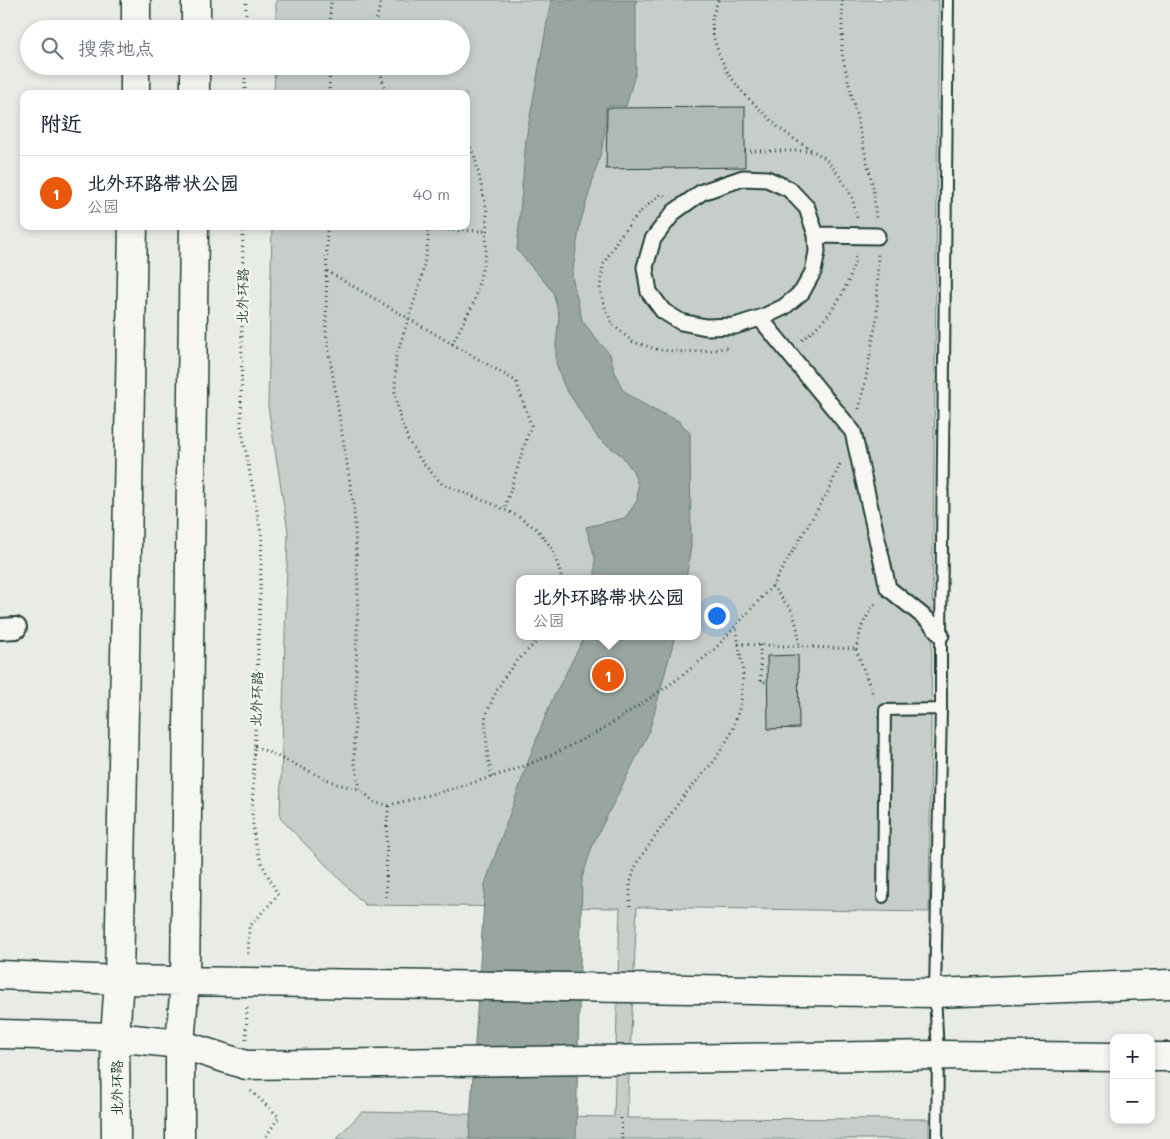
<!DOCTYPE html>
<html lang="zh">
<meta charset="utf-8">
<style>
body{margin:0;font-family:Mali,"LXGW WenKai TC",sans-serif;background:#f6f6f7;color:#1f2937}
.controls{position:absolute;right:15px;bottom:15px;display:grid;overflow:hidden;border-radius:10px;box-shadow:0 2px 8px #0003}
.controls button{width:45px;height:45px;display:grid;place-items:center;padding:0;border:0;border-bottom:1px solid #e0e1e3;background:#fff;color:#1f2937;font:25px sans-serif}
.you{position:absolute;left:716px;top:615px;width:18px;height:18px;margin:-12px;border:4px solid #fff;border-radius:50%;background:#1a73e8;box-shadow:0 0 0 8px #1a73e833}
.badge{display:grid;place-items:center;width:32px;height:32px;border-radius:50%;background:#ea580c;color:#fff;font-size:16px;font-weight:700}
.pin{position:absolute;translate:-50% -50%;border:2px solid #fff;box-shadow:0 1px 5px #0006}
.popup{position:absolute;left:516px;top:575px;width:185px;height:65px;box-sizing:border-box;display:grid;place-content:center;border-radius:10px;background:#fff;filter:drop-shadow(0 1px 4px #0005);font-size:16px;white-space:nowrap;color:#747a83}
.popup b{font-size:19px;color:#1f2937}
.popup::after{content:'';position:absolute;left:50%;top:100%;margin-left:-10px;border:10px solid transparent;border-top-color:#fff}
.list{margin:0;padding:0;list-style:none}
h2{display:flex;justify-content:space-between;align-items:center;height:65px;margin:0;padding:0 20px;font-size:21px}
h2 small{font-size:16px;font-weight:400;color:#747a83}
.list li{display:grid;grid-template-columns:32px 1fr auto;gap:15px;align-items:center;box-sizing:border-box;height:75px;padding:0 20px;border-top:1px solid #e0e1e3}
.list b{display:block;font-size:19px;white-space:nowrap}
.list p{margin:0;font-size:16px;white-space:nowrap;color:#747a83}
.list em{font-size:16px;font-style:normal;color:#747a83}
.icon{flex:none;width:28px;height:28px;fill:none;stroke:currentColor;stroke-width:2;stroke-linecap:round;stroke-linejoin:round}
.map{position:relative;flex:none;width:1170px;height:1139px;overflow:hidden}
.search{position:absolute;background:#fff;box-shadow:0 2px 8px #0003;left:20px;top:20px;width:450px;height:55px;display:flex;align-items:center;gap:12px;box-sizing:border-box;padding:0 18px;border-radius:28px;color:#747a83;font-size:19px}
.panel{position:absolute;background:#fff;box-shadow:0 2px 8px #0003;left:20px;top:90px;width:450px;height:140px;border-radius:10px}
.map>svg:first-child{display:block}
.green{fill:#c7cec9;stroke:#73867e;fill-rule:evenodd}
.water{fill:#99a6a0;stroke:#687c75}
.building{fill:#b0bab5;stroke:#1f3d34}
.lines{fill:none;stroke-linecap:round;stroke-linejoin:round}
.service-casing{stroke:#1f3d34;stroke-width:14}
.pedestrian-casing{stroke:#1f3d34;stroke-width:19}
.minor-casing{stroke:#1f3d34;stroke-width:24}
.primary-casing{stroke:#1f3d34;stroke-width:31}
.path{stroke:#1f3d34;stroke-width:3;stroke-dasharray:1 4;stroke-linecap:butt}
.service{stroke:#f6f6f2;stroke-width:10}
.pedestrian{stroke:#f6f6f2;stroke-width:15}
.minor{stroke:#f6f6f2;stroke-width:20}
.primary{stroke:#f6f6f2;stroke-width:28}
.labels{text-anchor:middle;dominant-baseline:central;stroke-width:4.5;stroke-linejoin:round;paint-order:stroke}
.street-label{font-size:14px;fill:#1f3d34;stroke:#f6f6f2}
</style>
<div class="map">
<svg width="1170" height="1139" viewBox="0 0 1170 1139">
<rect width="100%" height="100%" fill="#e9ebe7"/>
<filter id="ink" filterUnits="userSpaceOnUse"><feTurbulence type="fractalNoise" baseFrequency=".02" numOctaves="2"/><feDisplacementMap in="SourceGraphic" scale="10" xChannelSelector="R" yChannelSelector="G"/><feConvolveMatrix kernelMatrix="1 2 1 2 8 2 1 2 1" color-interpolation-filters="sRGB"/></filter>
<g filter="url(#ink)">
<path class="green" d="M276 0H939L929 912 637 907 627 1118 929 1119V1139H336L362 1112 614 1117 620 908 365 905 280 818 288 531 268 406 272 226H466V94H274L275 66H461V29H276ZM519 579H697V636H519Z"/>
<path class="water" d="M551 0H636V71L626 106H606V121L602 149 580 224 572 276 582 320 597 340 610 354 614 370 622 389 635 399 654 410 679 421 690 433 691 546 686 579H595V558L586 527 625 518 637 501 638 485 633 471 622 456 598 438 564 386 556 363V345L559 315 553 292 517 250 526 139Z
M585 636H675L649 732 593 844 582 878 576 1139H469L485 884 533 748 551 702Z"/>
<path class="building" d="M745 107V167L606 169 607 108Z
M798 655 799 728 768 729 767 656Z"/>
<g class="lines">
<defs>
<path id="service" d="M883 897 885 710 941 709
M937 1139 938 1055 935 993 941 709V635L948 0"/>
<path id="pedestrian" d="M743 178 767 179 789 189 807 208 816 235 817 252 813 272 802 292 784 307 763 317 735 326 706 327 681 322 663 311 649 292 645 267 653 239 674 212 702 192Z
M816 235 877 236
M760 318 853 432 888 588 929 621 941 635"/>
<path id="minor" d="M0 629 16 628"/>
<path id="primary" d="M136 29V0
M196 29V0
M135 94V66
M195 94V66
M0 975 119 980 935 993 1170 984
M0 1034 115 1037 180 1044 246 1065 938 1055 1114 1057
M1151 1057H1170
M116 1139 115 1037 119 980 133 226
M180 1139V1044L185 981 194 226"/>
</defs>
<use href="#service" class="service-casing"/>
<use href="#pedestrian" class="pedestrian-casing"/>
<use href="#minor" class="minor-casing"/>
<use href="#primary" class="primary-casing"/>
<path class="path" d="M718 0 712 18 713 35 719 55 729 75 743 93 779 128 797 141 825 158 839 175 852 197 857 218
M842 0V54L873 187 876 218
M246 29V0
M330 29 331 0
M374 29 380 5 382 0
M379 66 386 94
M245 94V66
M329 94 330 66
M745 151H813
M665 196 661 194 639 213 619 237 603 265 600 289 604 305 612 324 633 342 659 350 684 352 714 350 730 347
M243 226 241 426 262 538 252 815 255 843 262 864 278 895 249 927 248 956
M327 226 326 333 354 508 358 590 354 758 360 789 375 803 389 805 452 789 517 769 554 754 601 730 643 703 675 681 714 650 772 586 829 490 840 464
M428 226V243L421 280 396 357 395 392 400 418 409 442 422 462 442 484 495 505 519 517 538 530 553 550 561 575V579
M428 230 487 231
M327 271 516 381 531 425 504 510
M802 340C832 315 848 293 856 254
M452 344 474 302 486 253 487 211 475 158 466 137
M859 409 866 378 877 316 878 254
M772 586 793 612 798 632 799 647
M738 644 856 649
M760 645 761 682H767
M874 697 856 649 862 626 871 609 877 602
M255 746 337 784 360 789
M492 777 488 758 485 718 493 698 503 679 515 663 542 636
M386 897 387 823 389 805
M630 906V884L636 864 682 798 715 760 732 732 741 703 743 672 736 627
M246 1039 247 1008
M251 1091 279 1117 264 1139
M621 1118 622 1139"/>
<use href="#service" class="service"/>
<use href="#pedestrian" class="pedestrian"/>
<use href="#minor" class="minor"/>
<use href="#primary" class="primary"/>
</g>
</g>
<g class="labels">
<g class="street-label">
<text transform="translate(242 296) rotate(-89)">北外环路</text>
<text transform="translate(256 699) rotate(-88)">北外环路</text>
<text transform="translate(116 1088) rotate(-90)">北外环路</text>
</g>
</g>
</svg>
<div class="controls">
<button>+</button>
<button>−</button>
</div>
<div class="you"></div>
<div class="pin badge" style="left:608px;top:675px">1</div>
<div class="popup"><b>北外环路带状公园</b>公园</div>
<div class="search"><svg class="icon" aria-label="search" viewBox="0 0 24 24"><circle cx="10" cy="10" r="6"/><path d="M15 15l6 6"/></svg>搜索地点</div>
<section class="panel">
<h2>附近<small></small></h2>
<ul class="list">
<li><span class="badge">1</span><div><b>北外环路带状公园</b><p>公园</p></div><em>40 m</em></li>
</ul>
</section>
</div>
